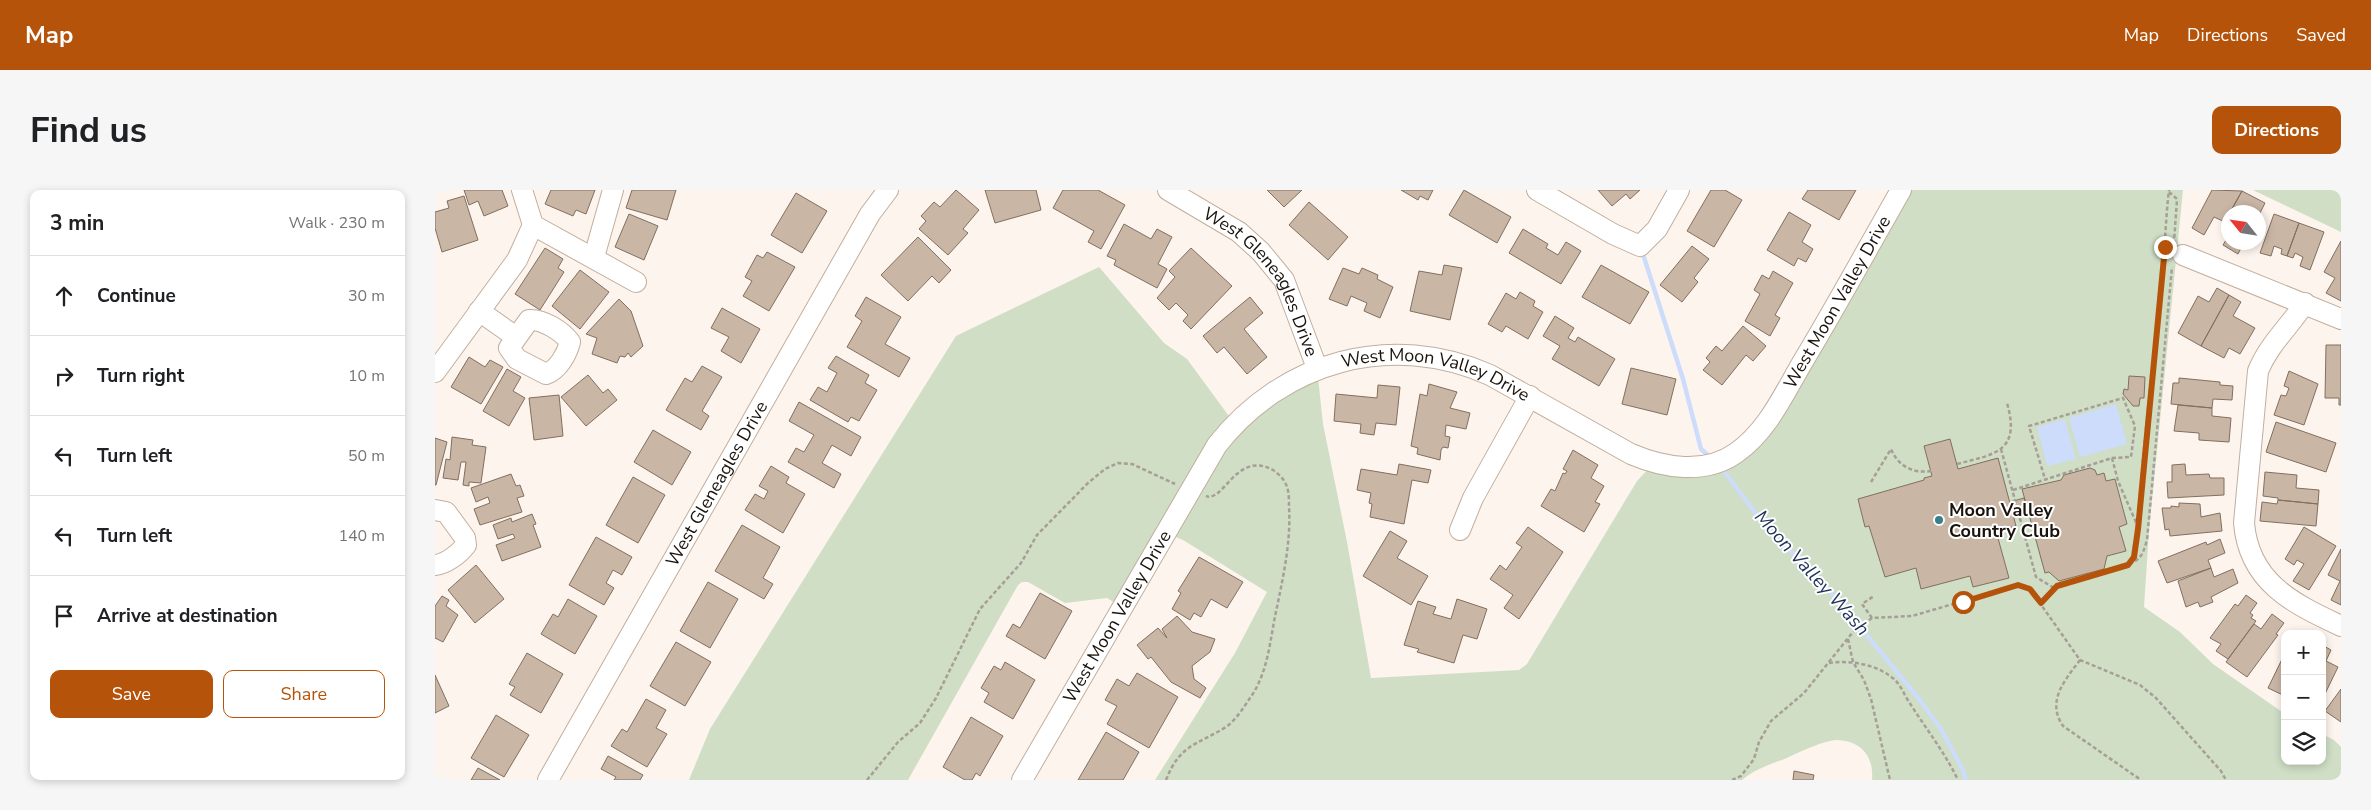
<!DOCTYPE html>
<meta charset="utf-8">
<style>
body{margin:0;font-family:"Nunito Sans",sans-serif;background:#f6f6f6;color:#202124}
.controls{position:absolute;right:15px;bottom:15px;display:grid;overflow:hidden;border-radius:10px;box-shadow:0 2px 8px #0003}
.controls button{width:45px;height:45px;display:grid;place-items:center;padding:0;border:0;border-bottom:1px solid #e0e0e0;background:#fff;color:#202124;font:25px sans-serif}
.compass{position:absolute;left:1786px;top:15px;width:45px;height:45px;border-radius:50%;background:#fff;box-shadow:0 2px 8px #0003;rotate:300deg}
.stop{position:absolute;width:15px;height:15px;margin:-11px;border:4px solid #b45309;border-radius:50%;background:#fff}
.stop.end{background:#b45309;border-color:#fff;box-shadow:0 1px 5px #0008}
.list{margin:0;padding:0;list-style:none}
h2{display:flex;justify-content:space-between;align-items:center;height:65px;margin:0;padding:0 20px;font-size:21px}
h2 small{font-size:16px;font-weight:400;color:#757577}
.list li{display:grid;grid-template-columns:32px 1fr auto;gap:15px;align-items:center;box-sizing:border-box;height:80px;padding:0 20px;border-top:1px solid #e0e0e0}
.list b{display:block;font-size:19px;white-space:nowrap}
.list em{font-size:16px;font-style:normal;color:#757577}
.actions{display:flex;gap:10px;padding:15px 20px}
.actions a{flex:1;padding:11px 0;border:1px solid #b45309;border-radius:10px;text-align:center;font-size:18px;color:#b45309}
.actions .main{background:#b45309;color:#fff}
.icon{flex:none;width:28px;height:28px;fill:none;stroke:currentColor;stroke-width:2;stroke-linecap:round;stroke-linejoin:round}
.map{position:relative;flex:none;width:1906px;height:590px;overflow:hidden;border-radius:10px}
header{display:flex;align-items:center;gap:30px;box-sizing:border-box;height:70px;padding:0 25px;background:#b45309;color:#fff}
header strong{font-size:24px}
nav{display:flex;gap:28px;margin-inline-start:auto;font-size:18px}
.intro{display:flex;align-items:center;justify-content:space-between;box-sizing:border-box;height:120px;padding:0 30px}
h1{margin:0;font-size:35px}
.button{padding:12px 22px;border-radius:10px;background:#b45309;color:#fff;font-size:18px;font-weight:700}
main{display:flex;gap:30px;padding:0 30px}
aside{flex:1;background:#fff;border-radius:10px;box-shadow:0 2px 8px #0003}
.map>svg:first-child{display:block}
.green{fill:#cfdec5}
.water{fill:#ccdcfa}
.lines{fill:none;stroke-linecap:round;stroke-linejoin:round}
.stream{stroke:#ccdcfa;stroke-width:4.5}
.building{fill:#cab6a5;stroke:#816f5f}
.minor-casing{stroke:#c2ae9d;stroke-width:22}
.path{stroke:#a79e98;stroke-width:2.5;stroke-dasharray:4 2.5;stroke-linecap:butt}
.minor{stroke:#fff;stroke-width:20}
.route{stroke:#b45309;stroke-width:6}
.poi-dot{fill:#397e8b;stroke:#fff;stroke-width:2}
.labels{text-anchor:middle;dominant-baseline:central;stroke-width:4;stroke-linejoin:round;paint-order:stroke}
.street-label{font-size:18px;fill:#1a130d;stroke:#fff}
.poi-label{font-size:18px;font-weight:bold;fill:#1a130d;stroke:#fff;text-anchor:start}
.water-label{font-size:19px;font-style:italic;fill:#1f3259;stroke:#fff}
</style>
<header>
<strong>Map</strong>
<nav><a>Map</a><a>Directions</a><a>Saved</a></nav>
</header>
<div class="intro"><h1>Find us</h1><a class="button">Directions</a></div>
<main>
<aside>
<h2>3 min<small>Walk · 230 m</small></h2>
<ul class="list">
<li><svg class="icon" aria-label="ahead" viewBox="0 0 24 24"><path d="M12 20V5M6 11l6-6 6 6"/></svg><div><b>Continue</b></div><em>30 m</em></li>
<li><svg class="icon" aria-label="right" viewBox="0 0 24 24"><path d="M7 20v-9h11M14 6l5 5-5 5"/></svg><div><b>Turn right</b></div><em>10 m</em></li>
<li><svg class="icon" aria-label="left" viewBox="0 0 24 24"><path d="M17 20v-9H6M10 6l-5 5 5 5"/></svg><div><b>Turn left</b></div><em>50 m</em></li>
<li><svg class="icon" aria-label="left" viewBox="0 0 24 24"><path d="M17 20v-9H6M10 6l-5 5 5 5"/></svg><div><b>Turn left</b></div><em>140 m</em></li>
<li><svg class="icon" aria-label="arrive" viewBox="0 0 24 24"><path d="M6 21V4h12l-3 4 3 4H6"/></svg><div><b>Arrive at destination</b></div></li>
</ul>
<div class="actions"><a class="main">Save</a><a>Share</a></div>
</aside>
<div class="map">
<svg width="1906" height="590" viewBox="0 0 1906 590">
<rect width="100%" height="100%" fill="#fdf4ed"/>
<path class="green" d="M1466 0H1748L1714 341 1709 417 1745 442 1778 474 1850 524V571H1887V544L1899 550 1906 557V590H1437C1439 567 1427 551 1402 550 1390 550 1364 562 1352 568 1336 574 1320 579 1307 590H720L800 463 832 402 748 350 731 343 687 417 672 408 630 413 593 392H587L583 395 473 590H254L275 539 521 146 664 77 729 153 752 169 799 233 882 178 888 234 912 352 936 488 1084 480 1092 474 1202 291 1218 274 1302 263Z
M1818 0H1906V42Z"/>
<path class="water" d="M1681 214 1692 254 1645 267 1634 228Z
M1630 229 1641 269 1612 276 1602 237Z"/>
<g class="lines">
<path class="stream" d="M1207 61 1248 189 1266 259 1276 268
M1285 276 1334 341 1375 379 1416 426 1484 509 1506 539 1527 578 1531 590"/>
</g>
<path class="building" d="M29 0H67L73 16 49 26 43 11 34 15Z
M116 0H160L151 24 141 20 138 26 110 14Z
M197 0H241L232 30 191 18Z
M521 0 544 20 528 39 533 43 513 65 484 39 491 31 486 26 499 12 505 17Z
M550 0H601L606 20 560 33Z
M628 0H663L690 15 666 59 653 52 659 41 618 18Z
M832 0H867L849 17Z
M966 0H998L993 10 985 6 983 10Z
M1029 0 1076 27 1062 53 1014 25Z
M1163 0H1205L1195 9 1191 4 1177 16Z
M1276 0H1290L1307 10 1279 57 1252 41Z
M1373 0H1421L1404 30 1367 9Z
M1777 0 1807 1 1790 32 1779 27 1769 45 1757 38Z
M1807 1 1830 13 1824 25V22H1795Z
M361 3 392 21 367 63 336 45Z
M29 6 43 50 7 62 0 38V22L14 18 12 11Z
M874 12 913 47 893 70 854 35Z
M1354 22 1376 35 1367 52 1378 59 1371 72 1363 68 1359 76 1332 60Z
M194 24 223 36 209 70 180 57Z
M1839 24 1864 33 1852 66 1846 64 1847 59 1839 56 1836 66 1825 63Z
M1864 33 1889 42 1875 80 1865 76 1868 67 1860 63 1858 68 1852 66Z
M689 34 716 49 722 39 737 47 723 74 732 79 722 98 679 75 681 70 672 66Z
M1088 39 1113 54 1111 58 1123 65 1131 52 1146 61 1126 94 1074 63Z
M1794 45V52H1809L1803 64 1788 55Z
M483 47 516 80 504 93 497 86 473 111 446 85Z
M1906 51V111L1891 103 1900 88 1889 82Z
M1257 56 1274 69 1259 88 1263 92 1247 112 1225 95Z
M110 58 128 69 123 78 129 82 105 120 80 104Z
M756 58 797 96 756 139 748 131 753 125 741 113 734 120 722 108 740 87 734 81Z
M332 62 360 77 334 121 308 106 317 91 310 87 322 65 328 68Z
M1009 75 1027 78 1015 130 975 121 984 81 1007 85Z
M1166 75 1214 102 1195 134 1147 107Z
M908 78 924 84 927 78 943 85 942 89 958 97 945 128 929 121 932 113 916 106 912 116 894 109Z
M145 80 174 102 145 139 117 116Z
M1338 81 1358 93 1340 125 1345 128 1335 146 1310 131 1325 104 1319 100 1327 85 1334 89Z
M1782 98 1794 105 1766 156 1743 143 1763 106 1774 112Z
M1085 102 1100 111 1098 116 1108 122 1093 149 1071 136 1067 142 1053 134 1071 103 1081 109Z
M1794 105 1806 112 1798 126 1820 138 1805 164 1794 158 1789 168 1766 156Z
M431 107 466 127 450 154 475 168 464 187 412 157 427 131 420 126Z
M815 107 828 123 809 139 832 167 812 184 789 157 782 163 768 146Z
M184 109 196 121 208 156 196 167 193 163 190 167 185 166 182 173 157 164 162 148 151 144Z
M287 118 325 139 306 173 286 161 294 147 276 138Z
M1120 126 1139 138 1133 148 1140 152 1143 147 1180 169 1164 196 1117 169 1125 156 1108 146Z
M1308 136 1331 156 1318 171 1311 165 1287 195 1268 180 1275 172 1271 168 1281 156 1287 161Z
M1891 155H1906V215H1904V208H1890Z
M401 166 434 185 430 193 442 200 424 231 416 227 413 232 375 210 383 197 392 202 402 183 393 178Z
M34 167 50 177 55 170 68 177 46 214 16 197Z
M267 176 287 187 267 221 274 226 266 240 231 220 250 188 257 192Z
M1196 178 1241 189 1232 225 1187 214Z
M72 179 86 187 78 201 90 208 74 236 48 221Z
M1854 181 1883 194 1869 235 1839 225 1846 205 1851 206 1854 198 1849 196Z
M153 185 168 203 173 199 182 210 151 236 126 207Z
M1694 186 1710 187 1709 208H1705L1704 216H1698L1688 204 1689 199 1693 200Z
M1744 188 1785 192V195L1798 196 1797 210 1778 209 1777 218 1736 214 1738 193H1744Z
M994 194 1022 202 1015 218 1035 223 1031 239 1011 235 1010 246 1015 247 1013 258 1008 257 1006 260 1005 270 982 264 983 258 976 256 985 204 992 206Z
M943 195 965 197 961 235 941 233 939 245 925 243 926 234 899 231 901 204 942 208Z
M124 205 128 246 99 250 94 208Z
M364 212 426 247 416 266 397 255 387 273 406 284 399 298 353 272 361 258 369 262 379 245 354 231Z
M1743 215 1777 218V226L1796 228 1794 252 1764 250V243L1739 241Z
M1841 232 1901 253 1891 282 1831 262Z
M218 240 256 262 237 295 199 272Z
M17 247 38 250 37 255 51 257 46 293 34 292V296L28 295 31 272H26L23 290 8 288 11 269 15 270Z
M0 248 12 252 1 295H0Z
M1515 249 1523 279 1563 268 1581 336 1561 341 1574 388 1538 397 1535 386 1486 399 1481 378 1450 387 1434 336 1430 337 1423 309 1489 290V288L1497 286 1489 256Z
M1138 260 1163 275 1156 288 1169 296 1160 312 1165 314 1149 342 1106 316 1116 299 1120 301 1128 283 1130 284 1132 281 1128 279Z
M964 274 996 280 993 293 977 290 969 334 935 327 937 314 934 313 936 303 922 300 926 279 962 285Z
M1750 274 1751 285 1774 284 1775 288H1789V305L1733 308 1732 292H1737V275Z
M336 276 354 287 351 293 370 304 348 343 310 320 320 304 329 309 333 301 324 296Z
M1655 278 1660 280 1662 285 1669 283 1671 291 1680 289 1692 334 1684 337 1691 361 1672 366 1669 379 1624 391 1614 382 1610 383 1587 299 1626 290 1629 285Z
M1830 282 1862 285 1861 298 1884 300 1883 314 1843 310V308L1828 306Z
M76 284 81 296 85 295 89 306 82 308 87 322 45 335 39 319 55 313 53 307 41 312 36 298Z
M198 287 230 305 203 353 171 335Z
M1589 308 1593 319 1578 323 1575 312Z
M1843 310 1883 314 1881 336 1825 331 1827 312 1842 314Z
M1744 313 1765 314 1766 327 1785 323 1787 341 1735 346 1734 339 1730 340 1727 318H1736V316L1744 317Z
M97 324 101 334 98 335 106 357 67 371 61 355 80 348 78 344 63 349 58 335 76 328 77 332Z
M307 335 345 357 328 388 338 394 329 409 280 381Z
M1093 337 1128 362 1084 429 1069 418 1078 405 1055 389 1065 375 1071 380 1087 357 1081 353Z
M1869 337 1901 356 1874 400 1858 391 1869 374 1862 370 1859 375 1850 369Z
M955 341 972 351 962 368 993 386 976 415 928 386Z
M161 347 197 367 187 385 178 380 171 393 179 398 169 415 134 395Z
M1785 349 1790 363 1773 370 1776 378 1732 393 1723 371 1771 352 1772 355Z
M1906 359V415L1896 410 1905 391 1893 385Z
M764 367 808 392 792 418 776 409 766 427 759 423 755 430 737 419 746 403 743 401Z
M41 375 69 409 40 433 13 400Z
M1776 378 1779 387 1798 379 1803 393 1776 407 1778 412 1765 417 1763 412 1751 417 1743 391Z
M273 392 303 409 275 458 245 441Z
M605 403 637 421 610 469 571 446 578 434 585 438Z
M1811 405 1822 413 1815 423 1818 425 1816 428 1821 431 1793 469 1781 461 1786 454 1775 448 1800 414 1803 416Z
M7 406 14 410 11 416 23 425 8 452 0 448V416Z
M133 409 162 426 140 464 106 444 118 424 123 427Z
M1022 409 1052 419 1042 449 1028 445 1019 473 982 462 984 459 969 455 983 411 1001 417 998 424 1016 429Z
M1837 424 1849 433 1841 444 1843 445 1812 487 1791 472 1819 434 1826 439Z
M742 426 757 442 780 449 775 462 757 476 759 489 771 498 765 508 736 492 716 467 713 469 702 455 723 438 732 448 727 439Z
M241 452 276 472 250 516 215 496Z
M1887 455 1896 460 1891 471 1903 477 1887 510Z
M92 463 128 484 106 523 75 505 80 497 74 494Z
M1850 463V506L1833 498Z
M570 472 600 490 578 529 549 512 554 503 546 498 559 476 566 480Z
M702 483 743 507 714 558 672 534 682 516 670 510 682 489 694 496Z
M0 485 14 516 0 523Z
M1906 499V532L1890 521Z
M211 509 231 520 221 538 232 544 212 577 176 556 187 539 192 542Z
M61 525 94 545 69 587 36 568Z
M536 527 568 546 545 586 541 583 537 590H530L508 577Z
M671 542 704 562 688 590H643Z
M173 566 208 585 205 590H179L181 587 166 579Z
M43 578 65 590H36Z
M1359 581 1379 585 1378 590H1358Z"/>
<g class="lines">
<defs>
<g id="minor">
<path d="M87 0 98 35 201 92"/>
<path id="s1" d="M733 0 804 42 826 62 849 90 882 178"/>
<path d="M1102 0 1178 44 1205 56 1222 39 1244 0"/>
<path d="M1748 65 1906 129"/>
<path d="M159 67 178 0"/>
<path d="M1870 113C1854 137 1834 154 1823 181L1809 333C1814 392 1857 413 1906 436"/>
<path d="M44 121 81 147"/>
<path d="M94 130C108 129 127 141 135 152 132 164 123 180 111 184L82 169 74 158Z"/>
<path d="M0 182 82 70 98 35"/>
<path d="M0 320 11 322 30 348 31 355C24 364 11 374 0 375"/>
<path d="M1025 340 1038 308 1095 206"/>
<path id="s2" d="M113 590 435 24 453 0"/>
<path id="s3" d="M587 590 782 255C848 171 956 141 1055 185L1196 264C1229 278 1270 285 1301 263 1334 240 1350 201 1370 168 1403 113 1434 56 1466 0"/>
</g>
</defs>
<use href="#minor" class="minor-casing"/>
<path class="path" d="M1734 2 1742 9 1739 52
M1566 259 1601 387 1619 398
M1677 268 1683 291 1703 337
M1522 274C1560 264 1586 262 1572 213
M1436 292 1456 259C1463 276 1478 284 1496 281
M1578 300 1677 268 1696 267 1700 236 1688 208 1594 236 1610 289
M1694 374C1707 369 1708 363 1712 350L1737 77
M1606 413 1622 396 1693 375C1708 353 1705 308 1707 281 1712 220 1720 160 1726 99 1730 66 1730 33 1734 0
M1437 428 1427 414 1439 406
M1413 449 1418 472 1429 490 1436 509 1455 590
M1645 470C1630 490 1611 511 1628 536L1706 590
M1394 473C1416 470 1441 474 1459 489 1466 495 1470 507 1476 515 1492 540 1510 563 1523 590
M432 590 463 552 485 533 501 508 545 419 586 373 602 345 653 293 670 279 683 273 697 274 740 294
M731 590C745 554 762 555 791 537 801 530 809 517 815 508 834 482 835 447 842 417 849 383 856 351 854 316 854 310 854 302 852 297 850 290 844 284 838 280 801 260 789 313 771 306
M1297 590 1306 586 1319 569 1324 552 1336 531 1369 503 1418 442 1437 428 1477 426 1583 395 1595 399 1645 470 1705 495 1721 508 1786 581 1791 590"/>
<use href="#minor" class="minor"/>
</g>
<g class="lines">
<path class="route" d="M1528 412 1583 395 1595 399 1606 413 1622 396 1693 375 1699 367 1703 339 1730 57"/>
</g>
<circle class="poi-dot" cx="1504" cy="330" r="5"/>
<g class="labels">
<g class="street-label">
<text stroke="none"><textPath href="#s1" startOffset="136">West Gleneagles Drive</textPath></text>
<text stroke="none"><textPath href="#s3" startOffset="1146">West Moon Valley Drive</textPath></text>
<text stroke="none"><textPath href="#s3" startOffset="638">West Moon Valley Drive</textPath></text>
<text stroke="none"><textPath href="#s2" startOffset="341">West Gleneagles Drive</textPath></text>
<text stroke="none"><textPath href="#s3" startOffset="189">West Moon Valley Drive</textPath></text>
</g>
<g class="poi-label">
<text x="1514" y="320">Moon Valley<tspan x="1514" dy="21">Country Club</tspan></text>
</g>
<g class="water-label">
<text transform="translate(1377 383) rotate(48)">Moon Valley Wash</text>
</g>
</g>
</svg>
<div class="controls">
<button>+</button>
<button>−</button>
<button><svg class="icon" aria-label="layers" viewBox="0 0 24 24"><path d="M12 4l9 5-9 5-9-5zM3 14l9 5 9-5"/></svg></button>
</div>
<svg class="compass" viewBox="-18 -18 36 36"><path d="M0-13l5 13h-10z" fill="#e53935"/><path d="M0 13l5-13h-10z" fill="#757577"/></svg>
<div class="stop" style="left:1528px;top:412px"></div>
<div class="stop end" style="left:1730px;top:57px"></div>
</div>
</main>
